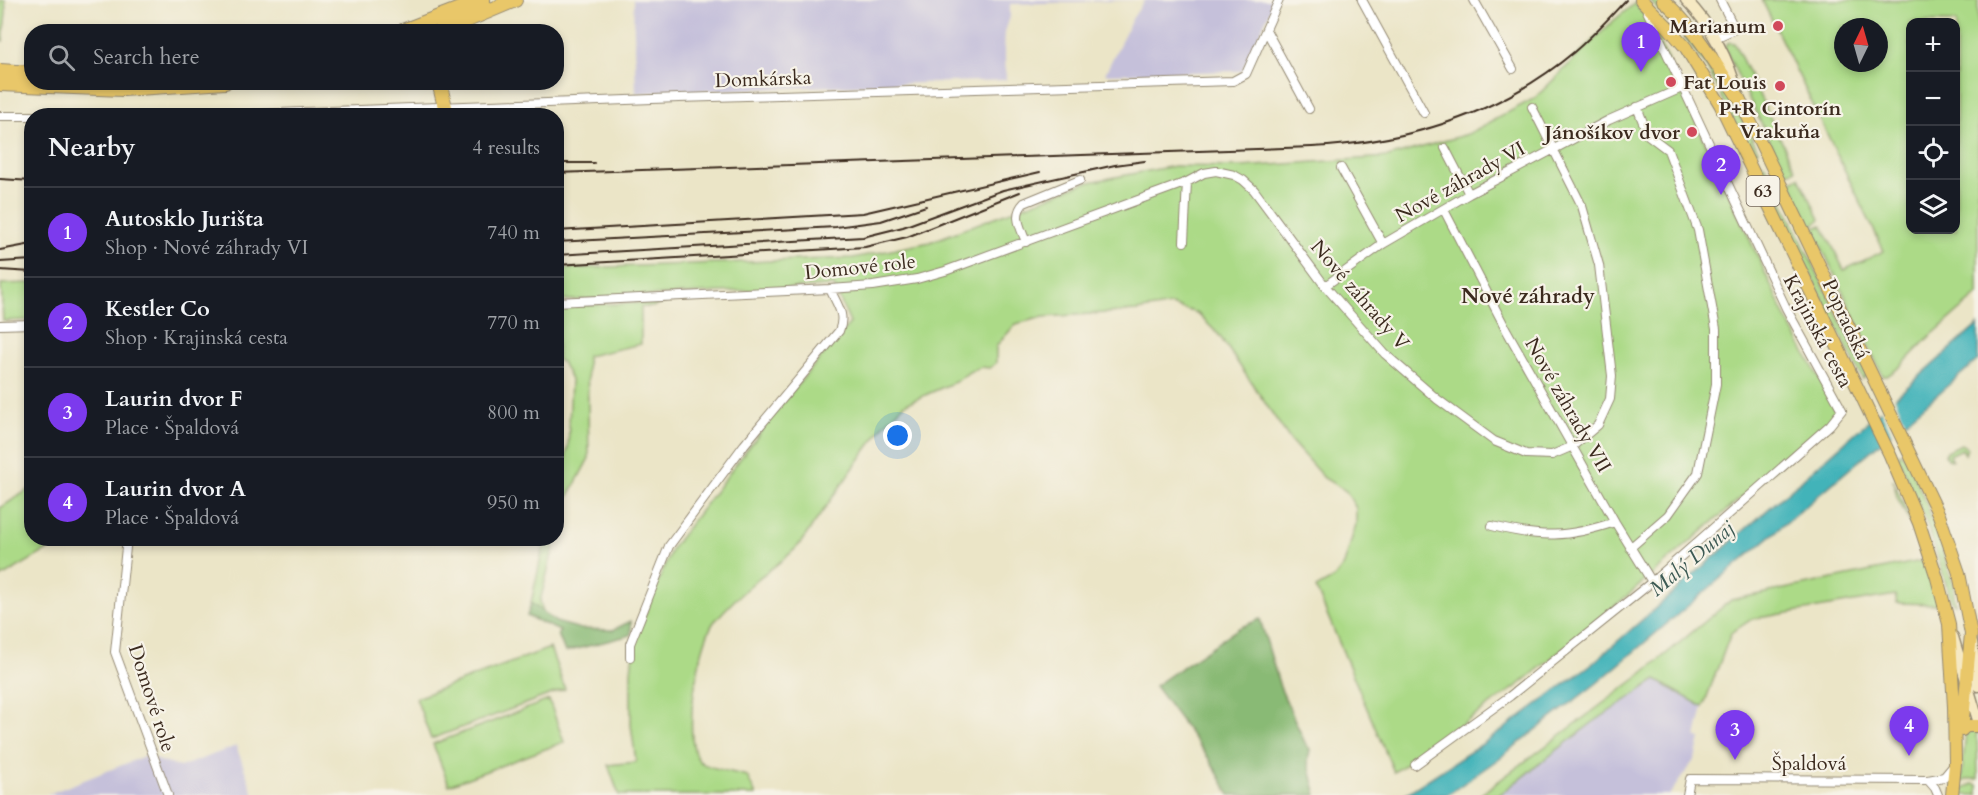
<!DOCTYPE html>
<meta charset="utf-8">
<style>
body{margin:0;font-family:Cardo,serif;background:#20242c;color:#f1f3f6}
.controls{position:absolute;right:18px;top:18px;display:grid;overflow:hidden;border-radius:12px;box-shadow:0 3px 9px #0003}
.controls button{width:54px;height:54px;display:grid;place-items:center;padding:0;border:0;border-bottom:2px solid #363941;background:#171b24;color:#f1f3f6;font:30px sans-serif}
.compass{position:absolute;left:1834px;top:18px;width:54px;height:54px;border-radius:50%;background:#171b24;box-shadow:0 3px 9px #0003;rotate:5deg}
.you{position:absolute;left:898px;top:436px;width:21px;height:21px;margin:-15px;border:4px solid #fff;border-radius:50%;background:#1a73e8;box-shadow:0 0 0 9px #1a73e833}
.badge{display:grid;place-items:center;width:39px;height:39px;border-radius:50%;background:#7c3aed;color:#fff;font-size:20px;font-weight:700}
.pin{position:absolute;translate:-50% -50px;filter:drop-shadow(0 2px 3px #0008)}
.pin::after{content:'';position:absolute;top:32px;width:21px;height:18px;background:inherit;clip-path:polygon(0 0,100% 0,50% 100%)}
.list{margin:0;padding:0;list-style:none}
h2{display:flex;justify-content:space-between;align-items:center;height:78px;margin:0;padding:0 24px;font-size:26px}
h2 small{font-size:20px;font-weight:400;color:#9ea1a6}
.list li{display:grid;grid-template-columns:39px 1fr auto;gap:18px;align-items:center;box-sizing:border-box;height:90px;padding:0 24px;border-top:2px solid #363941}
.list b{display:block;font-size:22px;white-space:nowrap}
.list p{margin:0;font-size:20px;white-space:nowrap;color:#9ea1a6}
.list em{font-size:20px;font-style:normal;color:#9ea1a6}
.icon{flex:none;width:33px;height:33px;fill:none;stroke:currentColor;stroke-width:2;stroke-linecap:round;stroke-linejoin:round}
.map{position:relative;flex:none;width:1978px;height:795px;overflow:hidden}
.search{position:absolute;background:#171b24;box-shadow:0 3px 9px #0003;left:24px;top:24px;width:540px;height:66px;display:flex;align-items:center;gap:15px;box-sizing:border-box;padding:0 21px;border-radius:24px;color:#9ea1a6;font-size:22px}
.panel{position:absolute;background:#171b24;box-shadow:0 3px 9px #0003;left:24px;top:108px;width:540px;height:438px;border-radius:24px}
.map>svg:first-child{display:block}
.industrial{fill:#c5c0da}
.green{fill:#acda87;stroke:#748252;stroke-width:1.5;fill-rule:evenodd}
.forest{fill:#89ba74;stroke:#627249;stroke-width:1.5}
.water{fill:#42b3b9;stroke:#3e6e6c;stroke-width:1.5}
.pier{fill:#ebe5c7}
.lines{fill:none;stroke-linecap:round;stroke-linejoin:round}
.street-casing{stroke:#938872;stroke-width:10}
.secondary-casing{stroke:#938872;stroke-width:13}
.primary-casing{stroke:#938872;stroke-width:14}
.highway-casing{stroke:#938872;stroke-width:16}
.street{stroke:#fff;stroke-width:8}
.secondary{stroke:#f6e9c3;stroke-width:10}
.primary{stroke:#e9c769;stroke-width:12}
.highway{stroke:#e9c769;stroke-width:14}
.rail{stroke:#3b2a1e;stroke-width:2}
.poi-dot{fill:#d1495b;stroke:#f7f3e8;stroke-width:2}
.labels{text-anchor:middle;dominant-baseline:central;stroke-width:4.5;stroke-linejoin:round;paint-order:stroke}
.shield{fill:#f7f3e8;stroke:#73665b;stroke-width:1.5}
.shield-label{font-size:18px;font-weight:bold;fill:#3b2a1e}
.poi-label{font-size:20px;font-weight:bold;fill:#3b2a1e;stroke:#f7f3e8;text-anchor:end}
.street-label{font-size:20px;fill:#3b2a1e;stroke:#f7f3e8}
.neighbourhood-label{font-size:21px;font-weight:bold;fill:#3b2a1e;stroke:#f7f3e8}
.water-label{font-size:21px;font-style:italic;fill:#3d5a54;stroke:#f7f3e8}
</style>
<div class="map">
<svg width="1978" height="795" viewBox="0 0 1978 795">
<rect width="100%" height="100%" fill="#f7f3e8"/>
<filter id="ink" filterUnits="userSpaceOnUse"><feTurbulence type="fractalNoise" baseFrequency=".0167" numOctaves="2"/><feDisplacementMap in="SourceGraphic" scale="12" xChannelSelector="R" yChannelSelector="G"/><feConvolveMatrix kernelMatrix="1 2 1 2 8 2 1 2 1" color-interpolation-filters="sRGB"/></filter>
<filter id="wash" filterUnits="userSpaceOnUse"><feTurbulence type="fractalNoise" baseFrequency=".008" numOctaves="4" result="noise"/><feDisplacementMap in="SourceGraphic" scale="24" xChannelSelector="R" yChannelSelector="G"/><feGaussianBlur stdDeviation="1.35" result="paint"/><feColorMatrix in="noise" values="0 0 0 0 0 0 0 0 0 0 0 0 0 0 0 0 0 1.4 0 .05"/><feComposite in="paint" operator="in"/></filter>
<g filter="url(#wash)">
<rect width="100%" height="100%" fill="#ebe5c7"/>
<path class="industrial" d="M633 0H1142L1010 4V16L1004 35 1006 80 636 93Z
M1145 0H1275L1242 71 1105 74 1132 19Z
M1656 680 1703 707 1696 737 1700 738 1695 759 1669 795H1499L1592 723Z
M236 746 254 795H46L145 756 180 767Z"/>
<path class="green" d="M0 0H5L6 12 3 41 0 40Z
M1649 0H1657L1678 22 1715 68 1758 150 1750 154 1708 69 1683 35Z
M1762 0H1978V295L1927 339 1900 367 1887 376H1883L1877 364 1813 229 1822 225 1844 270 1884 251ZM1910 22H1956V230H1910ZM1843 27H1879V63H1843Z
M1635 3 1650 22 1785 316 1831 400 1837 415 1633 591 1520 684 1394 772 1316 588 1334 578 1344 565 1356 524V508L1346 491 1324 478 1291 441 1219 335 1197 313 1171 305 1137 311 1043 317 1016 324 996 346V363L990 368 981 367 969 372 957 381 905 404 883 426 799 545C785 560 775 565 760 577 746 589 726 608 714 622 699 642 679 748 702 763 709 768 737 773 747 776L756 795H619L608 765 636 762 631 725V672L634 642 672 548 788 396 850 323 834 286 557 301 556 269 853 258 930 242 1084 183 1174 166 1241 167 1388 157 1468 134 1535 98 1612 22Z
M1729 42 1734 43 1795 169 1791 172H1785L1724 47Z
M1764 164 1867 375 1863 379 1859 372 1758 168Z
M1799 177 1820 219 1814 225 1810 224 1790 182Z
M31 283V320L3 321 1 284Z
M667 302 652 307H641V344L587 356 589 458 565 503 557 536V491L568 448 571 380 562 362 557 360V306Z
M1961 444 1967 448 1965 454 1962 449 1950 455 1952 460 1947 459 1945 455 1947 451Z
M1900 453 1905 457 1926 502 1953 583 1955 604 1952 602 1928 527 1898 457Z
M1893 479 1919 541 1897 497Z
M31 488 32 538 66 539 0 578V508Z
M545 539H556L540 601 543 613 531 603Z
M1925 560 1938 604 1897 603 1895 595 1752 619 1731 633 1703 707 1656 680 1592 723 1499 795H1480L1637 678 1731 600Z
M550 648 565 689 431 739 416 698Z
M549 700 564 742 449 785 433 744Z
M1977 731 1978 779H1968L1961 783 1966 732Z
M1972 784 1978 785V795H1960L1964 789Z"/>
<path class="forest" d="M531 603 556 622 581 629 613 630 631 621V635L565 652 558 634 560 631 527 616Z
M1260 619 1280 687 1306 745 1310 749 1308 762 1317 795H1230L1210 760 1155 686 1239 628Z"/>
<path class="water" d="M1978 325V360L1597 683 1497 760 1447 795H1404L1493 737 1593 663Z"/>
<path class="pier" d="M1894 396 1906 424 1893 435 1880 409Z"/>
</g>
<g filter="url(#ink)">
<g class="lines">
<defs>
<path id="street" d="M1362 0 1424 113
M1474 0 1513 69
M1266 30 1309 109
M1715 38 1735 29 1720 0
M0 116H32
M197 116 679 98 1233 81 1246 74 1279 0
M1445 148 1469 194
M1341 168 1383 244
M1444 210 1507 331 1615 522 1652 582
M1026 242C1021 228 1012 215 1024 203L1080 180
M1184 242 1187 182
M1325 286 1383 244 1469 194 1609 120 1684 87
M556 302 830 289 873 286 917 279 945 271 1187 182 1204 173 1216 171 1234 175 1243 180 1254 190 1325 286 1385 354 1437 399 1494 441 1526 454 1552 455 1573 446 1598 425 1610 399 1612 376 1599 265 1582 206 1532 107
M0 325 32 324
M1492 526C1542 538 1567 538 1615 522
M127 538 115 652 168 795
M1630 548 1668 515 1698 473 1716 384V329L1698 230 1668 150 1648 135 1637 107
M630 657V644L669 546 744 445 839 331C846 314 837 305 830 289
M1415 765 1510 696 1652 582 1830 425 1842 410 1786 308 1647 11
M1928 780 1935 788 1938 795
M1687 795 1690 779 1928 780 1944 777 1954 765"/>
<path id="secondary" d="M1686 0C1711 25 1729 60 1738 95
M1953 637 1978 720
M1972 642 1978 686"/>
<path id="primary" d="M1641 0 1668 27 1686 48 1720 104 1890 455 1919 523 1937 578 1949 624 1954 707 1955 764 1952 795
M1663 0C1696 29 1714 62 1739 98L1939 515 1959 573 1971 634 1962 730
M1962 729 1967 726H1978"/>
<path id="highway" d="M400 32 483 0
M439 32 515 0
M0 71 32 73
M439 82 445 107
M0 84 123 89 225 82"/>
</defs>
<use href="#street" class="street-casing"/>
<use href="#secondary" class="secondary-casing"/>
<use href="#primary" class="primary-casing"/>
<use href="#highway" class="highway-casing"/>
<use href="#street" class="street"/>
<use href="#secondary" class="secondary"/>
<use href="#primary" class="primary"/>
<use href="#highway" class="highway"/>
<path class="rail" d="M556 163H594
M556 173 1312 147C1408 142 1499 115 1574 52 1593 36 1609 18 1626 0
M0 179 32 181
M556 231 863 213 1040 172
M556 242 836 227 881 221 926 206
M0 250 32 244
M556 255 863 237 903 227 1003 190 1115 165 1145 161
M0 262 32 260
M556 265 865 247 907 237 1020 192
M0 270 32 272"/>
</g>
</g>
<g class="poi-dot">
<circle cx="1778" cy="26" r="6"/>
<circle cx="1671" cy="82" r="6"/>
<circle cx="1780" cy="86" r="6"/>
<circle cx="1692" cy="132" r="6"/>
</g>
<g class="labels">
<rect class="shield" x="1746.5" y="176" width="33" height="30" rx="4.5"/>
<g class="shield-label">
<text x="1763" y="191">63</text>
</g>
<g class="poi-label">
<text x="1766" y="26">Marianum</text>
<text x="1683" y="82" text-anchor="start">Fat Louis</text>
<text x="1780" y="108" text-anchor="middle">P+R Cintorín<tspan x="1780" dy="23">Vrakuňa</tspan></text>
<text x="1680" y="132">Jánošíkov dvor</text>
</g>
<g class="street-label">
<text transform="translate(763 79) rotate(-2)">Domkárska</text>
<text transform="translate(1460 182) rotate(-29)">Nové záhrady VI</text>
<text transform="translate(860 267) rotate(-6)">Domové role</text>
<text transform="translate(1360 295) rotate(49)">Nové záhrady V</text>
<text transform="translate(1846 319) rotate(65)">Popradská</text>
<text transform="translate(1818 331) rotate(62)">Krajinská cesta</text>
<text transform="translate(1568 405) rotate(60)">Nové záhrady VII</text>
<text transform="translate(152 698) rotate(72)">Domové role</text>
<text x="1809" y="763">Špaldová</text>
</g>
<g class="neighbourhood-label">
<text x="1528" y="296">Nové záhrady</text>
</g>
<g class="water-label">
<text transform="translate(1692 559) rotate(-40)">Malý Dunaj</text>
</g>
</g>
</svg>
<div class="controls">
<button>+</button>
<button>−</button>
<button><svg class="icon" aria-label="locate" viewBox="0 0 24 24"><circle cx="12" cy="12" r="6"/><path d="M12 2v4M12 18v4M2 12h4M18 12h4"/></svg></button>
<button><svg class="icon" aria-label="layers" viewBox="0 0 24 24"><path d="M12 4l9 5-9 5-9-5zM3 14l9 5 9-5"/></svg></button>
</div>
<svg class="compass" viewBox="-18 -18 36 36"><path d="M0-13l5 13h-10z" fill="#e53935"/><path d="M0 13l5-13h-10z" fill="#9ea1a6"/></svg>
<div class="you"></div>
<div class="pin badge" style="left:1641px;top:72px">1</div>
<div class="pin badge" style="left:1721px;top:195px">2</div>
<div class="pin badge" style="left:1735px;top:760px">3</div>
<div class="pin badge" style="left:1909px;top:756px">4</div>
<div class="search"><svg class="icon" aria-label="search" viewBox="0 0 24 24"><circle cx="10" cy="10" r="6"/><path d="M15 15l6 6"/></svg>Search here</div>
<section class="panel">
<h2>Nearby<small>4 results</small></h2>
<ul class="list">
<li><span class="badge">1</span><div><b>Autosklo Jurišta</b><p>Shop · Nové záhrady VI</p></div><em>740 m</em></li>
<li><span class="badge">2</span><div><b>Kestler Co</b><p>Shop · Krajinská cesta</p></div><em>770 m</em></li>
<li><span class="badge">3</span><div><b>Laurin dvor F</b><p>Place · Špaldová</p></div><em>800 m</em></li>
<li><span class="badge">4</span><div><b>Laurin dvor A</b><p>Place · Špaldová</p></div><em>950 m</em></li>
</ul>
</section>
</div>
